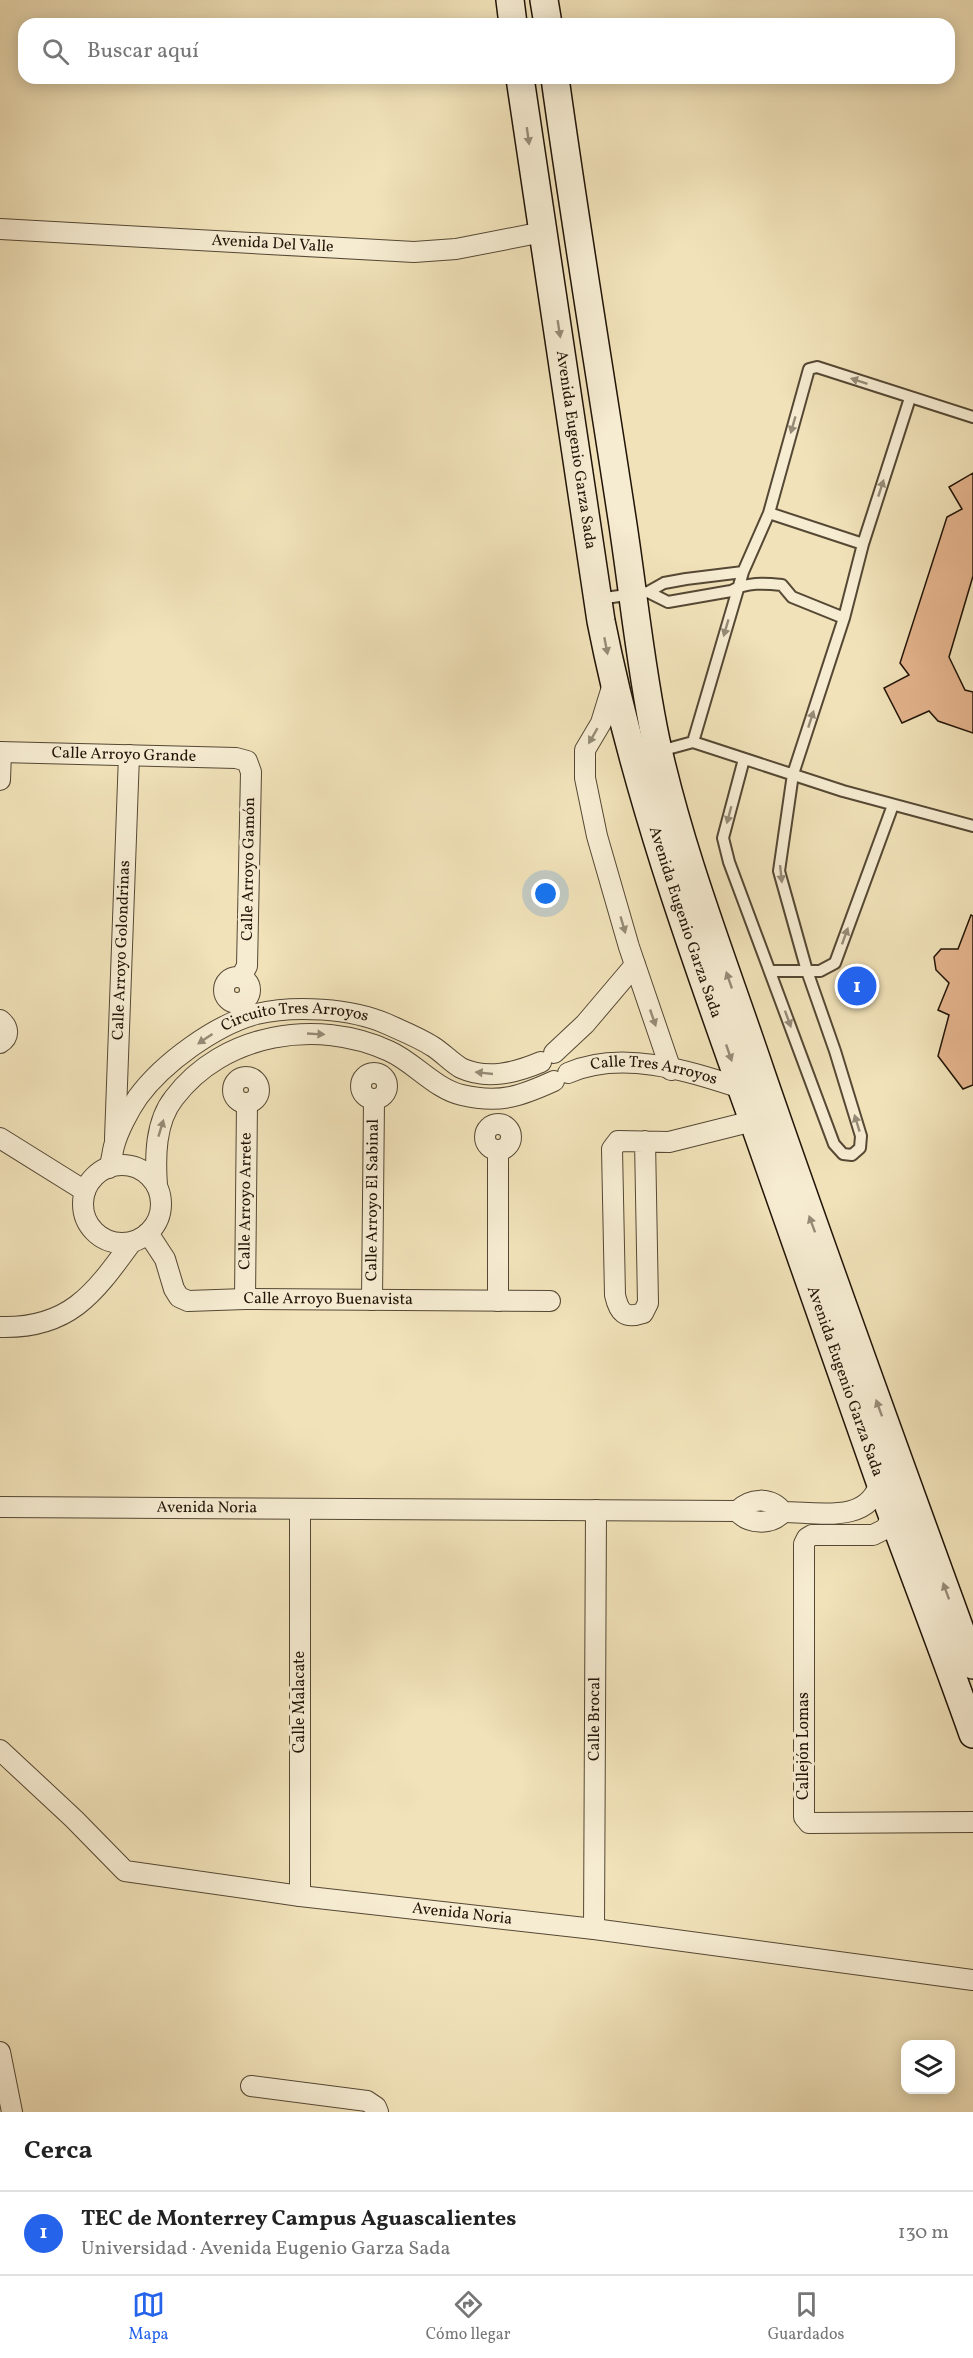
<!DOCTYPE html>
<html lang="es">
<meta charset="utf-8">
<style>
body{margin:0;font-family:Vollkorn,serif;background:#f6f6f6;color:#222}
.controls{position:absolute;right:18px;bottom:18px;display:grid;overflow:hidden;border-radius:12px;box-shadow:0 3px 15px #0003}
.controls button{width:54px;height:54px;display:grid;place-items:center;padding:0;border:0;border-bottom:2px solid #e0e0e0;background:#fff;color:#222;font:30px sans-serif}
.you{position:absolute;left:546px;top:894px;width:21px;height:21px;margin:-15px;border:4px solid #fff;border-radius:50%;background:#1a73e8;box-shadow:0 0 0 9px #1a73e833}
.badge{display:grid;place-items:center;width:39px;height:39px;border-radius:50%;background:#2563eb;color:#fff;font-size:20px;font-weight:700}
.pin{position:absolute;translate:-50% -50%;border:3px solid #fff;box-shadow:0 2px 6px #0006}
.list{margin:0;padding:0;list-style:none}
h2{display:flex;justify-content:space-between;align-items:center;height:78px;margin:0;padding:0 24px;font-size:26px}
h2 small{font-size:20px;font-weight:400;color:#767676}
.list li{display:grid;grid-template-columns:39px 1fr auto;gap:18px;align-items:center;box-sizing:border-box;height:84px;padding:0 24px;border-top:2px solid #e0e0e0}
.list b{display:block;font-size:22px;white-space:nowrap}
.list p{margin:0;font-size:20px;white-space:nowrap;color:#767676}
.list em{font-size:20px;font-style:normal;color:#767676}
.icon{flex:none;width:33px;height:33px;fill:none;stroke:currentColor;stroke-width:2;stroke-linecap:round;stroke-linejoin:round}
.map{position:relative;flex:none;width:973px;height:2112px;overflow:hidden}
.search{position:absolute;background:#fff;box-shadow:0 3px 15px #0003;left:18px;right:18px;top:18px;height:66px;display:flex;align-items:center;gap:15px;box-sizing:border-box;padding:0 21px;border-radius:18px;color:#767676;font-size:22px}
.sheet{height:162px;background:#fff}
nav{display:flex;justify-content:space-around;align-items:center;box-sizing:border-box;height:84px;border-top:2px solid #e0e0e0;background:#fff;font-size:16px;color:#767676}
nav a{display:grid;justify-items:center;gap:3px}
nav .on{color:#2563eb}
.map>svg:first-child{display:block}
.building{fill:#e4b48d;stroke:#211407;stroke-width:1.5}
.lines{fill:none;stroke-linecap:round;stroke-linejoin:round}
.lane-casing{stroke:#554834;stroke-width:14}
.street-casing{stroke:#554834;stroke-width:22}
.secondary-casing{stroke:#211407;stroke-width:30}
.lane{stroke:#f6ecd2;stroke-width:10}
.street{stroke:#f6ecd2;stroke-width:20}
.secondary{stroke:#f6ecd2;stroke-width:27}
.oneway{fill:#968b77}
.labels{text-anchor:middle;dominant-baseline:central;stroke-width:6;stroke-linejoin:round;paint-order:stroke}
.street-label{font-size:16px;fill:#211407;stroke:#f6ecd2}
</style>
<div class="map">
<svg width="973" height="2112" viewBox="0 0 973 2112">
<rect width="100%" height="100%" fill="#f1e2b9"/>
<filter id="stains"><feTurbulence type="fractalNoise" baseFrequency=".00333" numOctaves="4"/><feColorMatrix values="0 0 0 0 .2 0 0 0 0 .09 0 0 0 0 .02 0 0 0 .5 -.17"/></filter>
<radialGradient id="worn" r=".72"><stop offset=".6" stop-color="#630" stop-opacity="0"/><stop offset="1" stop-color="#630" stop-opacity=".3"/></radialGradient>
<path class="building" d="M973 473V576L949 657 965 690 973 692V733L938 721 929 711 902 723 884 688 909 675 900 663 947 517 962 509 949 487Z
M971 915 973 916V1085L963 1089 938 1056 949 1015 938 1010 949 983 936 970 934 957 941 949H958Z"/>
<g class="lines">
<defs>
<path id="lane" d="M769 513 863 544
M648 592 668 602 731 591C747 582 764 583 782 585L792 597 844 618
M598 599 648 592 664 583 686 579 743 572
M693 742 743 572 769 513 809 369 817 367 973 417
M660 751 693 742 843 791 973 826
M744 759 723 838 729 862 834 1144 843 1154 852 1155 860 1148 861 1136 835 1051 807 971 779 871 793 774 844 618 863 544 910 398
M770 971H820L835 963 893 805"/>
<g id="street">
<path id="s1" d="M0 229 414 252 456 249 543 232"/>
<path d="M613 684 601 723 585 750V778L597 836 629 947 671 1070"/>
<path id="s2" d="M0 752 236 758 247 761 251 772 247 966 241 977"/>
<path d="M0 780 1 752"/>
<circle cx="237" cy="990" r="13"/>
<path d="M0 1020C9 1027 10 1037 0 1043"/>
<path d="M554 1053 585 1024 635 965"/>
<circle cx="374" cy="1086" r="13"/>
<path id="s3" d="M568 1073C622 1049 688 1071 741 1088"/>
<circle cx="246" cy="1090" r="13"/>
<circle cx="498" cy="1137" r="13"/>
<path d="M0 1138 85 1191"/>
<path id="s4" d="M115 1139 129 755"/>
<path d="M645 1141 648 1303 643 1313C625 1319 619 1313 615 1295L612 1149 618 1141 669 1142 753 1121"/>
<circle cx="122" cy="1204" r="39"/>
<path id="s5" d="M109 1168C112 1160 112 1154 114 1146 118 1131 129 1110 138 1097 163 1063 215 1025 256 1014 294 1005 351 1008 387 1024 402 1031 418 1037 432 1046 442 1052 451 1062 461 1068 487 1080 515 1073 541 1062"/>
<path d="M157 1186C155 1157 155 1122 174 1098 223 1033 317 1018 389 1051 414 1062 435 1089 462 1095 500 1104 521 1096 554 1081"/>
<path id="s6" d="M148 1233 165 1259 174 1289 179 1297 188 1301 245 1299 550 1301"/>
<path id="s7" d="M245 1299 247 1103"/>
<path id="s8" d="M372 1300 374 1100"/>
<path d="M498 1301V1150"/>
<path d="M0 1327C69 1329 94 1294 131 1243"/>
<path id="s9" d="M0 1507 737 1511C750 1498 771 1496 783 1512 817 1512 870 1525 880 1481"/>
<path d="M737 1511C748 1524 771 1526 783 1512"/>
<path d="M893 1516 885 1529 873 1535H812L807 1538 804 1544V1817L809 1823 973 1822"/>
<path id="s10" d="M0 1750 74 1819 125 1871 300 1896 594 1929 973 1980"/>
<path d="M300 1896V1509"/>
<path id="s11" d="M594 1929 596 1510"/>
<path d="M0 2052 12 2112"/>
<path d="M251 2086 367 2101 376 2107 378 2112"/>
</g>
<g id="secondary">
<path d="M510 0 513 24"/>
<path d="M544 0 548 24"/>
<path id="s12" d="M520 78 601 621C635 793 695 958 754 1123 796 1242 837 1361 879 1479 910 1564 943 1649 973 1734"/>
<path d="M555 78C575 223 599 367 621 512 633 588 640 666 656 741 681 855 724 963 761 1073 829 1271 901 1468 973 1665"/>
</g>
</defs>
<use href="#lane" class="lane-casing"/>
<use href="#street" class="street-casing"/>
<use href="#secondary" class="secondary-casing"/>
<use href="#lane" class="lane"/>
<use href="#street" class="street"/>
<use href="#secondary" class="secondary"/>
</g>
<defs><path id="oneway-solid" d="M-6-.8H1V-3.2L6.5 0L1 3.2V.8H-6Z" transform="scale(1.5)"/></defs>
<g class="oneway">
<use href="#oneway-solid" transform="translate(528 136) rotate(82)"/>
<use href="#oneway-solid" transform="translate(559 329) rotate(81)"/>
<use href="#oneway-solid" transform="translate(859 381) rotate(-162)"/>
<use href="#oneway-solid" transform="translate(793 425) rotate(106)"/>
<use href="#oneway-solid" transform="translate(881 488) rotate(-72)"/>
<use href="#oneway-solid" transform="translate(726 628) rotate(106)"/>
<use href="#oneway-solid" transform="translate(606 646) rotate(79)"/>
<use href="#oneway-solid" transform="translate(811 719) rotate(-72)"/>
<use href="#oneway-solid" transform="translate(593 736) rotate(120)"/>
<use href="#oneway-solid" transform="translate(729 815) rotate(105)"/>
<use href="#oneway-solid" transform="translate(781 874) rotate(84)"/>
<use href="#oneway-solid" transform="translate(623 925) rotate(74)"/>
<use href="#oneway-solid" transform="translate(845 936) rotate(-70)"/>
<use href="#oneway-solid" transform="translate(729 980) rotate(-109)"/>
<use href="#oneway-solid" transform="translate(653 1018) rotate(71)"/>
<use href="#oneway-solid" transform="translate(788 1019) rotate(70)"/>
<use href="#oneway-solid" transform="translate(316 1034) rotate(3)"/>
<use href="#oneway-solid" transform="translate(205 1039) rotate(146)"/>
<use href="#oneway-solid" transform="translate(729 1053) rotate(71)"/>
<use href="#oneway-solid" transform="translate(484 1073) rotate(-174)"/>
<use href="#oneway-solid" transform="translate(857 1123) rotate(-107)"/>
<use href="#oneway-solid" transform="translate(161 1128) rotate(-73)"/>
<use href="#oneway-solid" transform="translate(812 1224) rotate(-110)"/>
<use href="#oneway-solid" transform="translate(879 1408) rotate(-110)"/>
<use href="#oneway-solid" transform="translate(946 1591) rotate(-110)"/>
</g>
<g class="labels">
<g class="street-label">
<text stroke="none"><textPath href="#s1" startOffset="273">Avenida Del Valle</textPath></text>
<text stroke="none"><textPath href="#s12" startOffset="376">Avenida Eugenio Garza Sada</textPath></text>
<text stroke="none"><textPath href="#s2" startOffset="124">Calle Arroyo Grande</textPath></text>
<text transform="translate(249 869) rotate(-89)">Calle Arroyo Gamón</text>
<text stroke="none"><textPath href="#s12" startOffset="862">Avenida Eugenio Garza Sada</textPath></text>
<text stroke="none"><textPath href="#s4" startOffset="189">Calle Arroyo Golondrinas</textPath></text>
<text stroke="none"><textPath href="#s5" startOffset="262">Circuito Tres Arroyos</textPath></text>
<text stroke="none"><textPath href="#s3" startOffset="88">Calle Tres Arroyos</textPath></text>
<text stroke="none"><textPath href="#s8" startOffset="100">Calle Arroyo El Sabinal</textPath></text>
<text stroke="none"><textPath href="#s7" startOffset="98">Calle Arroyo Arrete</textPath></text>
<text stroke="none"><textPath href="#s6" startOffset="222">Calle Arroyo Buenavista</textPath></text>
<text stroke="none"><textPath href="#s12" startOffset="1348">Avenida Eugenio Garza Sada</textPath></text>
<text stroke="none"><textPath href="#s9" startOffset="207">Avenida Noria</textPath></text>
<text transform="translate(300 1702) rotate(-90)">Calle Malacate</text>
<text stroke="none"><textPath href="#s11" startOffset="210">Calle Brocal</textPath></text>
<text transform="translate(804 1746) rotate(-90)">Callejón Lomas</text>
<text stroke="none"><textPath href="#s10" startOffset="514">Avenida Noria</textPath></text>
</g>
</g>
<rect width="100%" height="100%" filter="url(#stains)"/>
<rect width="100%" height="100%" fill="url(#worn)"/>
</svg>
<div class="controls">
<button><svg class="icon" aria-label="layers" viewBox="0 0 24 24"><path d="M12 4l9 5-9 5-9-5zM3 14l9 5 9-5"/></svg></button>
</div>
<div class="you"></div>
<div class="pin badge" style="left:857px;top:986px">1</div>
<div class="search"><svg class="icon" aria-label="search" viewBox="0 0 24 24"><circle cx="10" cy="10" r="6"/><path d="M15 15l6 6"/></svg>Buscar aquí</div>
</div>
<section class="sheet">
<h2>Cerca<small></small></h2>
<ul class="list">
<li><span class="badge">1</span><div><b>TEC de Monterrey Campus Aguascalientes</b><p>Universidad · Avenida Eugenio Garza Sada</p></div><em>130 m</em></li>
</ul>
</section>
<nav>
<a class="on"><svg class="icon" aria-label="map" viewBox="0 0 24 24"><path d="M3 6l6-2 6 2 6-2v14l-6 2-6-2-6 2zM9 4v14M15 6v14"/></svg>Mapa</a>
<a><svg class="icon" aria-label="directions" viewBox="0 0 24 24"><path d="M12 3l9 9-9 9-9-9zM9 14v-3h6M13 9l2 2-2 2"/></svg>Cómo llegar</a>
<a><svg class="icon" aria-label="saved" viewBox="0 0 24 24"><path d="M7 4h10v16l-5-4-5 4z"/></svg>Guardados</a>
</nav>
